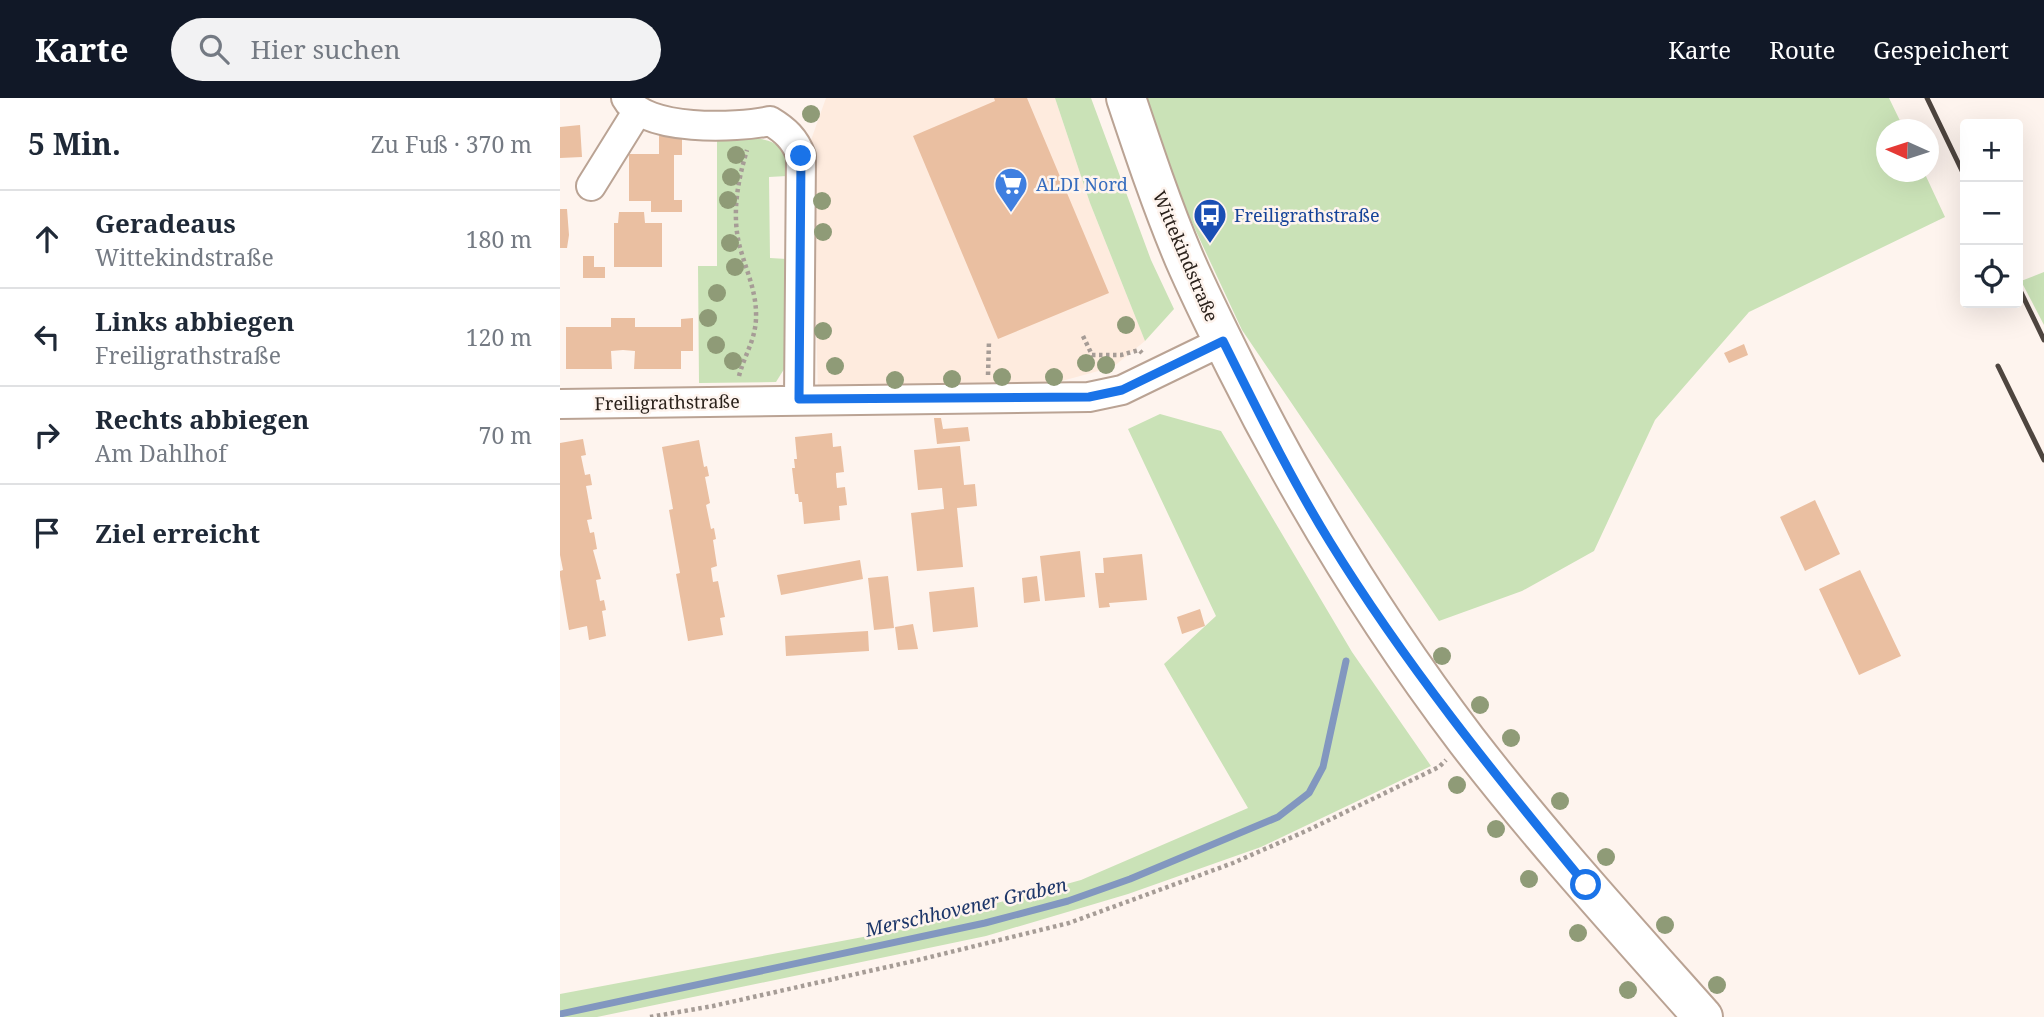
<!DOCTYPE html>
<html lang="de">
<meta charset="utf-8">
<style>
body{margin:0;font-family:"Noto Serif",serif;background:#f2f2f3;color:#1f2937}
.controls{position:absolute;right:21px;top:21px;display:grid;overflow:hidden;border-radius:7px;box-shadow:0 7px 28px #0002}
.controls button{width:63px;height:63px;display:grid;place-items:center;padding:0;border:0;border-bottom:2px solid #e0e1e3;background:#fff;color:#1f2937;font:35px sans-serif}
.compass{position:absolute;left:1316px;top:21px;width:63px;height:63px;border-radius:50%;background:#fff;box-shadow:0 7px 28px #0002;rotate:273deg}
.stop{position:absolute;width:21px;height:21px;margin:-16px;border:5px solid #1a73e8;border-radius:50%;background:#fff}
.stop.end{background:#1a73e8;border-color:#fff;box-shadow:0 2px 7px #0008}
.list{margin:0;padding:0;list-style:none}
h2{display:flex;justify-content:space-between;align-items:center;height:91px;margin:0;padding:0 28px;font-size:30px}
h2 small{font-size:23px;font-weight:400;color:#747a83}
.list li{display:grid;grid-template-columns:46px 1fr auto;gap:21px;align-items:center;box-sizing:border-box;height:98px;padding:0 28px;border-top:2px solid #e0e1e3}
.list b{display:block;font-size:26px;white-space:nowrap}
.list p{margin:0;font-size:23px;white-space:nowrap;color:#747a83}
.list em{font-size:23px;font-style:normal;color:#747a83}
.icon{flex:none;width:38px;height:38px;fill:none;stroke:currentColor;stroke-width:2;stroke-linecap:round;stroke-linejoin:round}
.map{position:relative;flex:none;width:1484px;height:919px;overflow:hidden}
header{display:flex;align-items:center;gap:42px;box-sizing:border-box;height:98px;padding:0 35px;background:#111827;color:#fff}
header strong{font-size:33px}
nav{display:flex;gap:38px;margin-inline-start:auto;font-size:24px}
.search{width:490px;height:63px;background:#f2f2f3;display:flex;align-items:center;gap:18px;box-sizing:border-box;padding:0 24px;border-radius:38px;color:#747a83;font-size:26px}
main{display:flex}
aside{flex:1;background:#fff}
.map>svg:first-child{display:block}
.built{fill:#feebde}
.green{fill:#cae2b7}
.lines{fill:none;stroke-linecap:round;stroke-linejoin:round}
.stream{stroke:#8297bf;stroke-width:7}
.building{fill:#eabfa1}
.street-casing{stroke:#baa394;stroke-width:32}
.secondary-casing{stroke:#baa394;stroke-width:42}
.path{stroke:#a69c96;stroke-width:4.5;stroke-dasharray:3.5 3.5;stroke-linecap:butt}
.street{stroke:#fff;stroke-width:28}
.secondary{stroke:#fff;stroke-width:38}
.rail{stroke:#4e453f;stroke-width:5}
.tree{fill:#8f9b77}
.route{stroke:#1a73e8;stroke-width:9}
.labels{text-anchor:middle;dominant-baseline:central;stroke-width:5;stroke-linejoin:round;paint-order:stroke}
.shop-label{font-size:18px;fill:#366cbe;stroke:#fef4ee;text-anchor:start}
.transit-label{font-size:18px;fill:#164399;stroke:#fef4ee;text-anchor:start}
.street-label{font-size:18px;fill:#2a211b;stroke:#fef4ee}
.water-label{font-size:19px;font-style:italic;fill:#1d3669;stroke:#fef4ee}
</style>
<header>
<strong>Karte</strong>
<div class="search"><svg class="icon" aria-label="search" viewBox="0 0 24 24"><circle cx="10" cy="10" r="6"/><path d="M15 15l6 6"/></svg>Hier suchen</div>
<nav><a>Karte</a><a>Route</a><a>Gespeichert</a></nav>
</header>
<main>
<aside>
<h2>5 Min.<small>Zu Fuß · 370 m</small></h2>
<ul class="list">
<li><svg class="icon" aria-label="ahead" viewBox="0 0 24 24"><path d="M12 20V5M6 11l6-6 6 6"/></svg><div><b>Geradeaus</b><p>Wittekindstraße</p></div><em>180 m</em></li>
<li><svg class="icon" aria-label="left" viewBox="0 0 24 24"><path d="M17 20v-9H6M10 6l-5 5 5 5"/></svg><div><b>Links abbiegen</b><p>Freiligrathstraße</p></div><em>120 m</em></li>
<li><svg class="icon" aria-label="right" viewBox="0 0 24 24"><path d="M7 20v-9h11M14 6l5 5-5 5"/></svg><div><b>Rechts abbiegen</b><p>Am Dahlhof</p></div><em>70 m</em></li>
<li><svg class="icon" aria-label="arrive" viewBox="0 0 24 24"><path d="M6 21V4h12l-3 4 3 4H6"/></svg><div><b>Ziel erreicht</b></div></li>
</ul>
</aside>
<div class="map">
<svg width="1484" height="919" viewBox="0 0 1484 919">
<rect width="100%" height="100%" fill="#fef4ee"/>
<path class="built" d="M266 0H495L530 105 585 243 553 269 458 295 258 294 251 42Z"/>
<path class="green" d="M495 0H531L591 162 614 211 585 243 530 105Z
M583 0H1329L1344 31 1326 32V74H1364L1385 119 1189 214 1095 322 1034 453 962 493 879 523 682 232 601 58Z
M157 38C174 39 212 37 221 51 227 59 226 70 227 78L209 79 210 160 227 161 226 268 216 284 139 285 138 168H157Z
M1484 174V227L1461 183Z
M600 316 661 333 792 554 871 668 701 749 568 796 426 838 37 919H0V896L335 833 521 782 688 710 604 566 656 518 568 331Z"/>
<g class="lines">
<path class="stream" d="M0 916 425 825 508 803 570 781 718 719 749 695 763 669 786 563"/>
</g>
<path class="building" d="M434 0H467L549 195 438 241 353 38 435 3Z
M20 27 22 59 0 60V29Z
M99 38H122V57H114V102H122V114H91V103H69V56H99Z
M0 111H7L9 137 7 150H0Z
M59 114H84L85 125H102V169H54V125H58Z
M23 158H34V169H45V180H23Z
M51 220H75V229H121V221L133 220V253H121V271H74L75 253 63 252 51 253 52 271H6V229H51Z
M1184 246 1188 257 1169 265 1164 255Z
M374 320H381L383 331 408 329 410 343 377 346Z
M272 335 273 349 281 348 284 374 276 375V378L277 390 285 389 287 407 279 408 280 422 244 426 242 404H239L238 396H235L232 370H235L234 361H237L235 339Z
M23 341 26 357 21 358 25 377 30 376 32 387 26 388 32 421 27 422 30 435 34 434 37 451 33 452 41 481 36 482 40 503 44 502 46 512 42 513 46 538 29 542 27 528 9 532 0 478V473L3 472 0 457V345Z
M139 342 144 369 147 368 149 378 145 379 150 405 146 407 151 431 154 430 156 441 153 442 157 468 151 470 153 484 158 483 165 519 160 520 163 537 128 543 116 476 120 475 109 412 113 411 102 349Z
M400 348 404 387 415 386 417 408 397 410 403 469 357 473 351 415 384 411 382 390 358 392 354 352Z
M1255 402 1280 456 1245 473 1220 419Z
M520 453 525 499 485 503 480 458Z
M582 456 587 502 549 505 550 509 539 510 535 475H544L543 460Z
M300 462 303 481 221 497 217 477Z
M1300 472 1341 558 1299 577 1259 491Z
M328 478 334 530 314 532 308 480Z
M477 478 480 503 464 505 462 480Z
M414 489 418 529 373 534 369 494Z
M640 511 645 528 622 536 617 519Z
M353 526 358 551 338 552 335 529Z
M308 533 309 553 226 558 225 538Z"/>
<g class="lines">
<defs>
<path id="street" d="M66 0C84 34 177 30 210 23 225 32 235 41 241 58L239 301
M31 88 77 14
M0 306 529 299 562 292 663 243"/>
<path id="secondary" d="M566 0C584 54 602 108 624 160 640 197 658 233 676 269 742 401 818 526 907 643 981 739 1063 829 1143 919"/>
</defs>
<use href="#street" class="street-casing"/>
<use href="#secondary" class="secondary-casing"/>
<path class="path" d="M523 238 532 257H561L579 252 582 255
M428 277 429 243
M179 278C184 258 195 243 196 221 197 196 188 177 181 153 171 120 177 85 187 52
M90 919 153 908 354 863 509 825 673 765 746 733 879 669 886 662"/>
<use href="#street" class="street"/>
<use href="#secondary" class="secondary"/>
<path class="rail" d="M1367 0 1405 79
M1458 188 1484 242
M1438 268 1484 362"/>
</g>
<g class="tree">
<circle cx="251" cy="16" r="9"/>
<circle cx="176" cy="57" r="9"/>
<circle cx="171" cy="79" r="9"/>
<circle cx="168" cy="102" r="9"/>
<circle cx="262" cy="103" r="9"/>
<circle cx="263" cy="134" r="9"/>
<circle cx="170" cy="145" r="9"/>
<circle cx="175" cy="169" r="9"/>
<circle cx="157" cy="195" r="9"/>
<circle cx="148" cy="220" r="9"/>
<circle cx="566" cy="227" r="9"/>
<circle cx="263" cy="233" r="9"/>
<circle cx="156" cy="247" r="9"/>
<circle cx="173" cy="263" r="9"/>
<circle cx="526" cy="265" r="9"/>
<circle cx="546" cy="267" r="9"/>
<circle cx="275" cy="268" r="9"/>
<circle cx="442" cy="279" r="9"/>
<circle cx="494" cy="279" r="9"/>
<circle cx="392" cy="281" r="9"/>
<circle cx="335" cy="282" r="9"/>
<circle cx="882" cy="558" r="9"/>
<circle cx="920" cy="607" r="9"/>
<circle cx="951" cy="640" r="9"/>
<circle cx="897" cy="687" r="9"/>
<circle cx="1000" cy="703" r="9"/>
<circle cx="936" cy="731" r="9"/>
<circle cx="1046" cy="759" r="9"/>
<circle cx="969" cy="781" r="9"/>
<circle cx="1105" cy="827" r="9"/>
<circle cx="1018" cy="835" r="9"/>
<circle cx="1157" cy="887" r="9"/>
<circle cx="1068" cy="892" r="9"/>
</g>
<g class="lines">
<path class="route" d="M241 58 239 301 529 299 562 292 663 243C697 311 730 379 770 444 845 566 935 677 1026 787"/>
</g>
<defs>
<symbol id="supermarket-pin" viewBox="-11 -11 22 30"><path d="M0 17L-7.5 6A9.5 9.5 0 1 1 7.5 6Z" fill="#3f7fe0" stroke="#fef4ee"/><path d="M-6-5.5h2.5l.6 2H6L4.5 2H-2.5L-4.4-4H-6ZM-1.5 3.2a1.3 1.3 0 1 0 .1 0ZM3 3.2a1.3 1.3 0 1 0 .1 0Z" fill="#fff"/></symbol>
<symbol id="bus-pin" viewBox="-11 -11 22 30"><path d="M0 17L-7.5 6A9.5 9.5 0 1 1 7.5 6Z" fill="#1a4fb4" stroke="#fef4ee"/><path d="M-5-6H5V4H4V6H2V4H-2V6H-4V4H-5ZM-3.5-4V0h7V-4ZM-3.5 1.2v1.5H-2V1.2ZM2 1.2v1.5H3.5V1.2Z" fill="#fff"/></symbol>
</defs>
<g fill-rule="evenodd">
<use href="#supermarket-pin" x="432" y="67" width="38" height="52"/>
<use href="#bus-pin" x="631" y="98" width="38" height="52"/>
</g>
<g class="labels">
<g class="shop-label">
<text x="476" y="86">ALDI Nord</text>
</g>
<g class="transit-label">
<text x="674" y="117">Freiligrathstraße</text>
</g>
<g class="street-label">
<text transform="translate(626 158) rotate(67)">Wittekindstraße</text>
<text transform="translate(107 304) rotate(-1)">Freiligrathstraße</text>
</g>
<g class="water-label">
<text transform="translate(406 809) rotate(-13)">Merschhovener Graben</text>
</g>
</g>
</svg>
<div class="controls">
<button>+</button>
<button>−</button>
<button><svg class="icon" aria-label="locate" viewBox="0 0 24 24"><circle cx="12" cy="12" r="6"/><path d="M12 2v4M12 18v4M2 12h4M18 12h4"/></svg></button>
</div>
<svg class="compass" viewBox="-18 -18 36 36"><path d="M0-13l5 13h-10z" fill="#e53935"/><path d="M0 13l5-13h-10z" fill="#747a83"/></svg>
<div class="stop" style="left:1026px;top:787px"></div>
<div class="stop end" style="left:241px;top:58px"></div>
</div>
</main>
